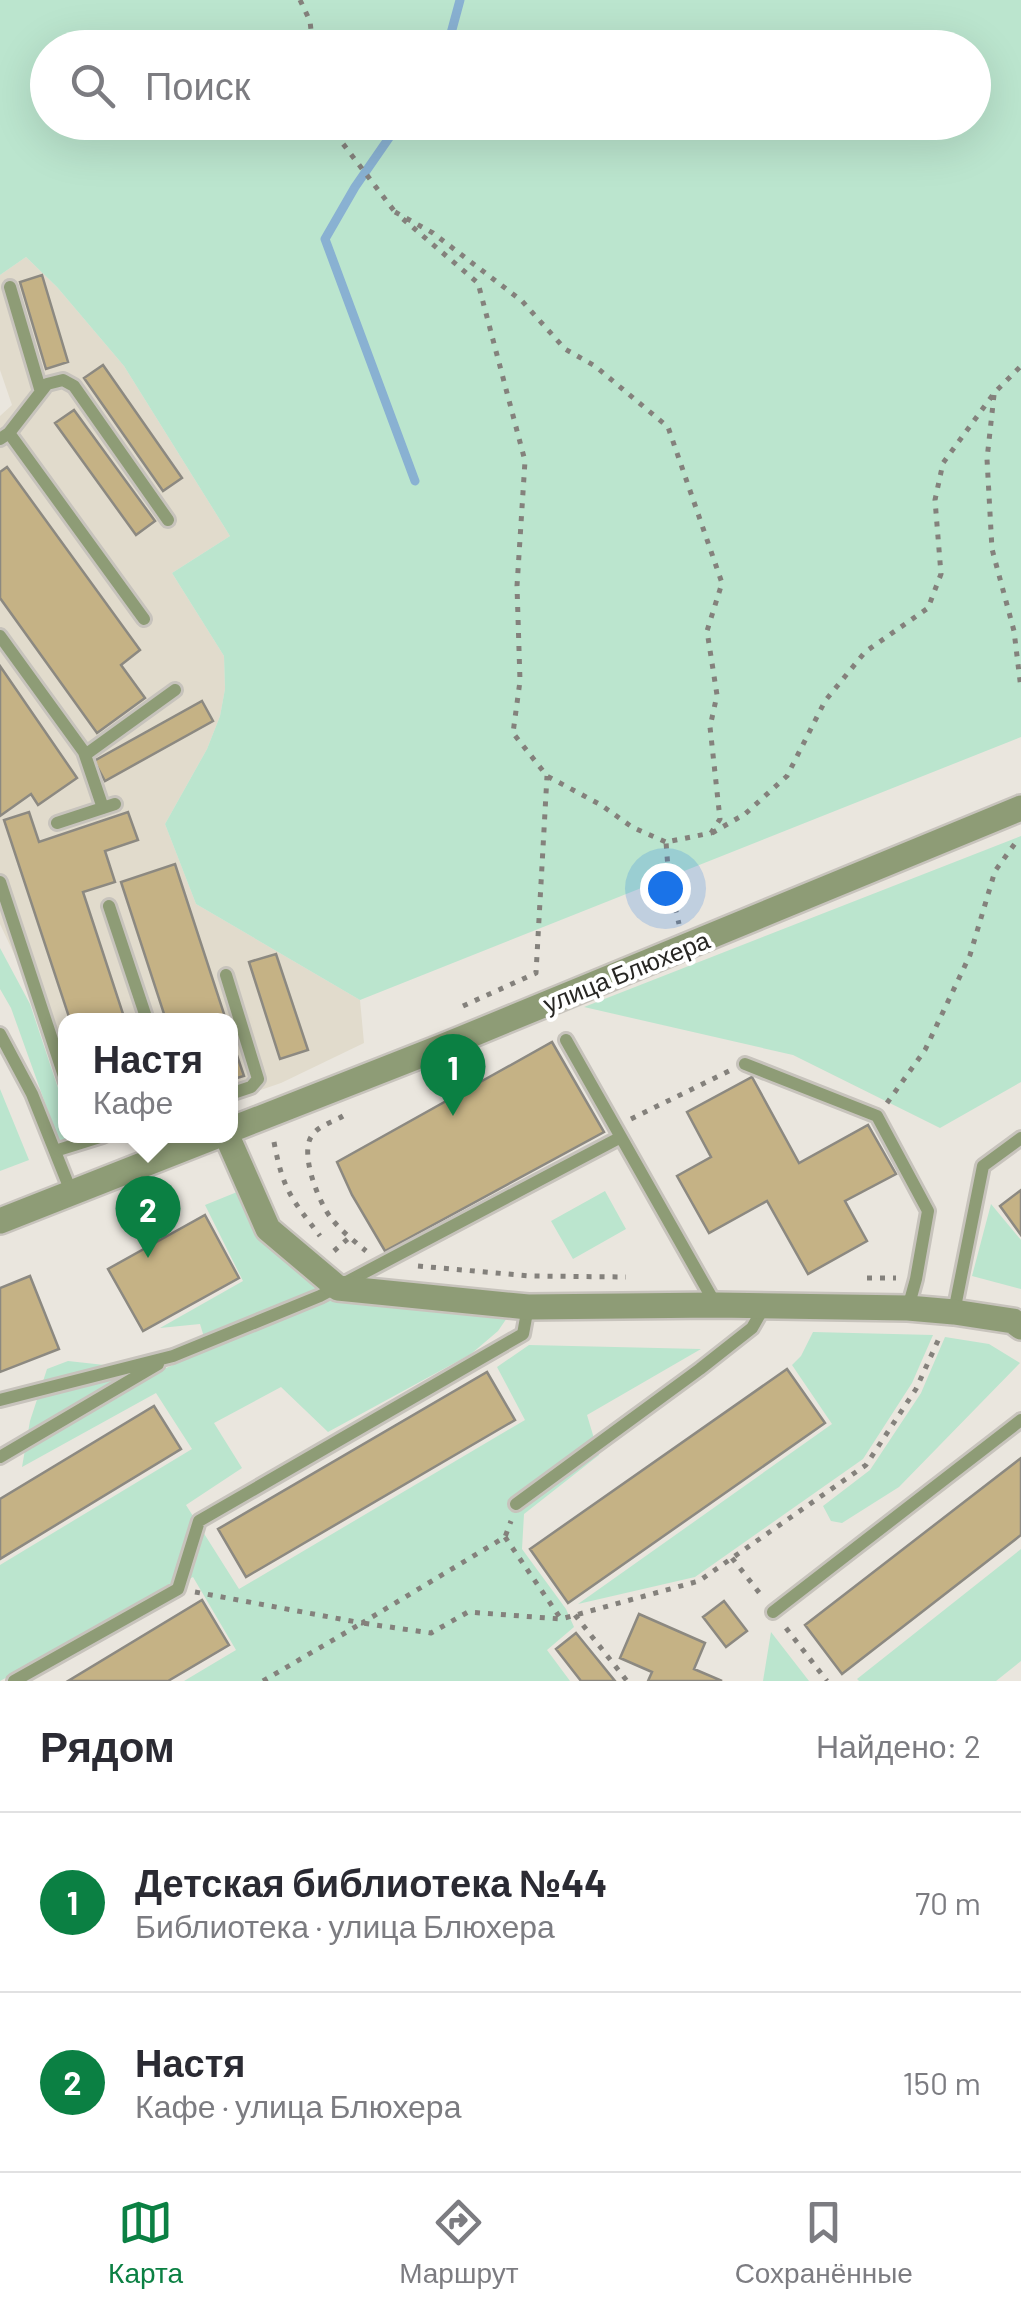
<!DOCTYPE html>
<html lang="ru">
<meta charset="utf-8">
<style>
body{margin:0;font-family:Barlow,sans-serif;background:#f7f7f7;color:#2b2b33}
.you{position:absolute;left:665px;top:888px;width:35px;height:35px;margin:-25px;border:8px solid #fff;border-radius:50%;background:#1a73e8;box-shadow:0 0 0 15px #1a73e833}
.badge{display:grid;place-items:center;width:65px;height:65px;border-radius:50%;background:#0b8043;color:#fff;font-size:32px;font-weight:700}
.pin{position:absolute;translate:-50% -82px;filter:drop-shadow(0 2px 5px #0008)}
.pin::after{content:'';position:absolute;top:52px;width:35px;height:30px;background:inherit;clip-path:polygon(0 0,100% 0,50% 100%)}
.popup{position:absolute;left:58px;top:1013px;width:180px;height:130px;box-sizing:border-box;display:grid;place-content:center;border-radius:20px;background:#fff;filter:drop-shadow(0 2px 8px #0005);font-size:32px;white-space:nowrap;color:#7c7c81}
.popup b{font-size:38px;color:#2b2b33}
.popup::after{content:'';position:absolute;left:50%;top:100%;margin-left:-20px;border:20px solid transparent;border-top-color:#fff}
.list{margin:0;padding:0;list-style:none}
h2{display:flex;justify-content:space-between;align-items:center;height:130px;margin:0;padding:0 40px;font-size:42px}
h2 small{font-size:32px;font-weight:400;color:#7c7c81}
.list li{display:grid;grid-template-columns:65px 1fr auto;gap:30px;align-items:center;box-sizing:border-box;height:180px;padding:0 40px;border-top:2px solid #e1e1e2}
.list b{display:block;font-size:38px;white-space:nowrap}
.list p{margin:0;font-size:32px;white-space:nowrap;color:#7c7c81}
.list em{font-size:32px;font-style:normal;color:#7c7c81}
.icon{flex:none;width:55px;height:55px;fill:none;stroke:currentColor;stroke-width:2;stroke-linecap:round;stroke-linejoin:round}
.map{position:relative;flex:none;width:1021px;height:1681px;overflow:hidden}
.search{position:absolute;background:#fff;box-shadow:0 10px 40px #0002;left:30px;right:30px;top:30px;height:110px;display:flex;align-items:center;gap:25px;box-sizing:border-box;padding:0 35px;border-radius:55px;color:#7c7c81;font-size:38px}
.sheet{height:490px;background:#fff}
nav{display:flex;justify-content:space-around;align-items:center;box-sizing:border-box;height:140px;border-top:2px solid #e1e1e2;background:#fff;font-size:28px;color:#7c7c81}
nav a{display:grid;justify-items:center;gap:5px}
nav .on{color:#0b8043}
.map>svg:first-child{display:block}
.built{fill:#e1dbcc}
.green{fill:#bbe5ce;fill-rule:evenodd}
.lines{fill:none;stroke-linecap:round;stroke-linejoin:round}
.stream{stroke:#89b1d2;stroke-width:9}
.building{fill:#c5b285;stroke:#8c8981;stroke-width:2.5}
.service-casing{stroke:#c7c3bc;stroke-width:18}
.minor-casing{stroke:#c7c3bc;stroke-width:30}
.path{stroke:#84817c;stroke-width:5;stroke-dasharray:5 8;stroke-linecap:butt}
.service{stroke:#8e9c76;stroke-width:12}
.minor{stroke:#8e9c76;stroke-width:25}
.labels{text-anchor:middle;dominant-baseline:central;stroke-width:8;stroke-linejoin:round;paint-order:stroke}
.street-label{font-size:25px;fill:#272623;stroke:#fff}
</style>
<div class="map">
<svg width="1021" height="1681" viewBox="0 0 1021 1681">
<rect width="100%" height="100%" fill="#eae6de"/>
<path class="built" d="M26 257 57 287 124 366 230 536 172 573 224 656 225 689 220 716 207 749 165 824 196 904 360 1000 364 1043 281 1083 231 1100 230 1020H66L65 1062 0 924V416L12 405 0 370V275Z"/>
<path class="green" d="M0 0H1021V737L360 1000 196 904 165 824 207 749 220 716 225 689 224 656 172 573 230 536 124 366 57 287 26 257 0 275ZM48 48H974V122H48Z
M1021 836V1082L940 1128 793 1055 584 1007Z
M0 948 30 1004 65 1109 66 1136H74L59 1142 11 1008 0 989Z
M0 1089 29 1160 0 1171Z
M242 1190 317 1284 511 1312 498 1331 471 1354 328 1432 281 1387 214 1423 242 1468 186 1505 239 1589 525 1420 497 1367 529 1345 701 1349 587 1415 599 1455 524 1514 522 1549 566 1609 574 1627 547 1650 570 1681H184L236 1650 193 1577 0 1681V1565L192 1449 156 1393 22 1467 30 1421 47 1369 68 1361 159 1371 208 1350 200 1324 160 1328 243 1281 205 1205Z
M605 1191 626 1229 573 1259 551 1221Z
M991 1204 1021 1240V1289L972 1276Z
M813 1332 933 1335 912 1383 863 1459 695 1577 578 1604 832 1424 792 1365 801 1356Z
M945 1337 989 1344 1020 1363 899 1487 842 1523 831 1521 823 1506 870 1470 921 1393Z
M1021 1549V1661L996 1681H859L857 1679Z
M771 1632 809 1681H763Z"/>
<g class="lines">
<path class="stream" d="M447 48 460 0
M400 122 355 187 325 239 415 481"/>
</g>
<path class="building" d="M42 275 68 362 46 369 20 282Z
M103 365 182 478 163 491 84 378Z
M74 410 155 521 136 535 55 423Z
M7 467 140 650 121 665 145 698 97 733 0 598V472Z
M0 666 77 778 38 805 31 794 0 816Z
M202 701 213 721 105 781 94 761Z
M29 812 39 842 128 812 138 840 105 851 115 882 83 892 125 1020H70L4 820Z
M175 864 226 1020H166L121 882Z
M276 954 308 1050 280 1059 249 962Z
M230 1035 244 1076 230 1080Z
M552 1042 604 1132 385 1251 352 1195 337 1162Z
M752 1077 799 1163 868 1125 896 1174 845 1201 867 1241 808 1274 767 1201 709 1233 677 1176 711 1157 687 1112Z
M1021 1190V1235L1000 1206Z
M205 1215 239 1278 143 1331 108 1269Z
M30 1276 59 1349 0 1372V1288Z
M787 1369 825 1423 568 1603 530 1549Z
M487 1372 515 1420 246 1577 218 1529Z
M154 1406 181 1449 0 1559V1499Z
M1021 1458V1535L842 1674 805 1625Z
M202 1600 229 1645 168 1681H68Z
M724 1601 747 1631 726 1647 703 1617Z
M639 1614 705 1643 694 1669 722 1681H648L652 1672 620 1658Z
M576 1633 615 1681H581L556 1649Z"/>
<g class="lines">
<defs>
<path id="service" d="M10 287 41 392
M9 433 47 384 63 380 74 386 168 520
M0 439 9 433 144 619
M0 636 84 752 103 808
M85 755 175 690
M57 823 115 804
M0 882 66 1082
M109 906 147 1020
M226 975 258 1079 251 1087 230 1094
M0 1034 32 1094 72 1194
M566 1040 716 1305
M745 1064 877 1116 928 1211 916 1279 908 1308
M55 1151 103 1136
M954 1312 983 1166 1021 1138
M0 1400 173 1356 320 1296 621 1137
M0 1457 158 1364
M516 1504 700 1369 752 1328 764 1307
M773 1612 1021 1420
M14 1681 178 1589 199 1521 523 1334 528 1307"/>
<path id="minor" d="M230 1130 444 1046 1021 808
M227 1136 268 1229 338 1288 528 1307 716 1305 908 1308 954 1312 1013 1321 1021 1327
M0 1221 216 1136"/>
</defs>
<use href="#service" class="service-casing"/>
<use href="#minor" class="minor-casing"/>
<path class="path" d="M300 0 310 21 313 48
M330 122 334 132 395 212
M395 212 433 233 522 301 565 349 595 366 668 427 722 583 707 631 717 695 710 727 720 819 711 833 666 842 669 881 679 924
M403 219 478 283 525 461 517 586 520 681 513 733 547 776 601 805 632 827 666 842
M994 395 987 459 992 549 1014 631 1021 689
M712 833 745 814 787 776 825 701 865 652 928 608 941 574 935 500 943 463 995 392 1021 366
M463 1006 536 973 547 776
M887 1103 925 1050 970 955 995 871 1019 838
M343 1116C333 1122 317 1126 311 1137 300 1155 319 1203 331 1218 340 1230 354 1241 366 1251
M631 1119 729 1071
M274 1142C283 1190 291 1198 320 1236
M334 1251 350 1237
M418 1266 530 1276 626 1277
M867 1278H896
M505 1537 561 1619 699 1581 866 1465 916 1389 941 1334
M732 1558 761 1595
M195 1592 362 1623 505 1537 511 1521
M575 1615 627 1681
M786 1628 827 1681
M263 1681 362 1623 431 1633 468 1612 561 1619"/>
<use href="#service" class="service"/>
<use href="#minor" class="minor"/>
</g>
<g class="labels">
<g class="street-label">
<text transform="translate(626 971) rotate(-22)">улица Блюхера</text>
</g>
</g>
</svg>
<div class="you"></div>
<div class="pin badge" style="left:453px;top:1116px">1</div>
<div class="pin badge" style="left:148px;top:1258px">2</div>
<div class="popup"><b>Настя</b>Кафе</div>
<div class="search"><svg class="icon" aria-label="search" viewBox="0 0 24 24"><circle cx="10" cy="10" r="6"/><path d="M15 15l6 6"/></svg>Поиск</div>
</div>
<section class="sheet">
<h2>Рядом<small>Найдено: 2</small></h2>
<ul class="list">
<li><span class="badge">1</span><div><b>Детская библиотека №44</b><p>Библиотека · улица Блюхера</p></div><em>70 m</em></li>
<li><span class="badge">2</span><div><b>Настя</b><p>Кафе · улица Блюхера</p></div><em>150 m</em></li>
</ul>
</section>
<nav>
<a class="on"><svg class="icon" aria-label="map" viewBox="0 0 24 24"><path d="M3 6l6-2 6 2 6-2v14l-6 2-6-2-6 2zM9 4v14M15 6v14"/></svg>Карта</a>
<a><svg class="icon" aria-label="directions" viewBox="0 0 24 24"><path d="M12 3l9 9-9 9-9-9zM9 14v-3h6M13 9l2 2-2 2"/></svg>Маршрут</a>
<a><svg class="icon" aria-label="saved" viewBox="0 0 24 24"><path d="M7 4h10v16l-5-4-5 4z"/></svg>Сохранённые</a>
</nav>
